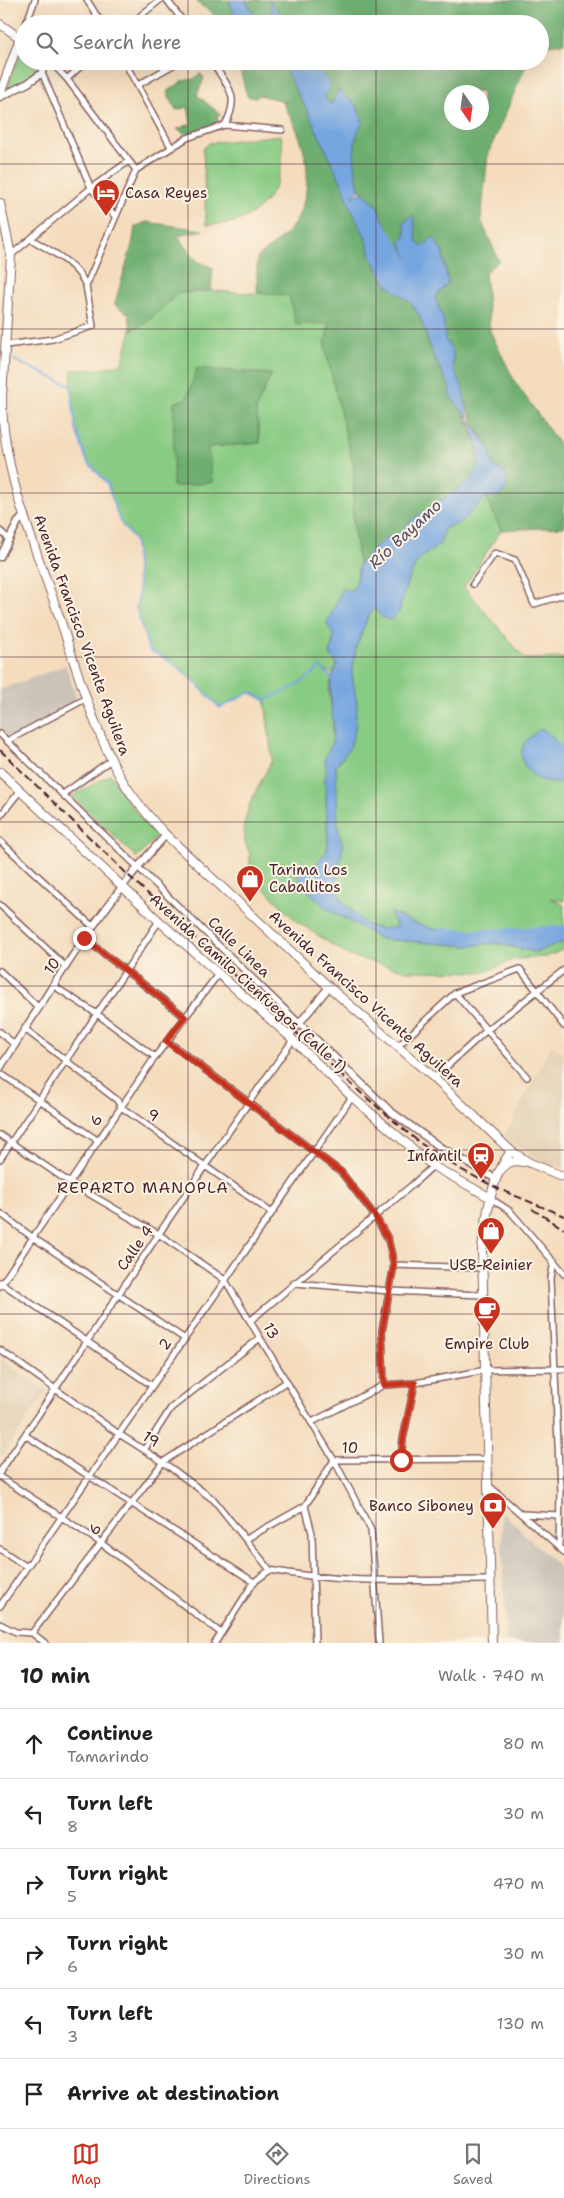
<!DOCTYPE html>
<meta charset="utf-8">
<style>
body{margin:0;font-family:"Shantell Sans",sans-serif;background:#f2f2f2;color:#202124}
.compass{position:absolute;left:444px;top:85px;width:45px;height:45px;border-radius:50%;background:#fff;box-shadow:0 5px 20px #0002;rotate:167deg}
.stop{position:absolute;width:15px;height:15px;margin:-11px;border:4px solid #c8321e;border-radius:50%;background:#fff}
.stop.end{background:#c8321e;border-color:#fff;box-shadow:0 1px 5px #0008}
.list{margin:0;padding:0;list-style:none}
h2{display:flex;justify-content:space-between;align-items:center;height:65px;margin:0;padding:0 20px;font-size:21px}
h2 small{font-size:16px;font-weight:400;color:#757577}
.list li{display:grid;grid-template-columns:32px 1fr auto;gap:15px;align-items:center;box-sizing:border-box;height:70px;padding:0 20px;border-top:1px solid #e0e0e0}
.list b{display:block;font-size:19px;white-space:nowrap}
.list p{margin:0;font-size:16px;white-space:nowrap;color:#757577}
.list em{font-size:16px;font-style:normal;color:#757577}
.icon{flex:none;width:28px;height:28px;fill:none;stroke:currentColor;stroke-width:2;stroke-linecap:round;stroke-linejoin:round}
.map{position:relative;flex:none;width:564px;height:1643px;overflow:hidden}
.search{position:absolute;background:#fff;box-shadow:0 5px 20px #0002;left:15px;right:15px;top:15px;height:55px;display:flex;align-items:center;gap:12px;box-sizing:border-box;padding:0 18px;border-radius:28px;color:#757577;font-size:19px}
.sheet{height:485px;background:#fff}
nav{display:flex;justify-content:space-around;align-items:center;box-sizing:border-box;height:70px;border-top:1px solid #e0e0e0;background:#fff;font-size:14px;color:#757577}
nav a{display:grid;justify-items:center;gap:2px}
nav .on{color:#c8321e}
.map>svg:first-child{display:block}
.built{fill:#e2cdb1}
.industrial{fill:#cbc3b8}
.green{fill:#88cb83;stroke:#697557;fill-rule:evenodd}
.forest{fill:#6eaf71;stroke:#5c674e;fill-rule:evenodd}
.water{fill:#76a6e0;stroke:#606286}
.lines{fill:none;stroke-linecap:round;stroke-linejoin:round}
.stream{stroke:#76a6e0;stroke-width:2}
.river{stroke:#76a6e0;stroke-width:11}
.minor-casing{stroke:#86615e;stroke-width:8}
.tertiary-casing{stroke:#86615e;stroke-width:9}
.secondary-casing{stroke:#86615e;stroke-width:10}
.primary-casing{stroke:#86615e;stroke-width:10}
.minor{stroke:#fff;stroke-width:5}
.tertiary{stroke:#fff;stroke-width:6}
.secondary{stroke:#fff;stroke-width:8}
.primary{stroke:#fff;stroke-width:8}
.rail{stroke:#4a1f2b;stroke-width:2;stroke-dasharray:8 4;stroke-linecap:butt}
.route{stroke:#c8321e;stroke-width:6}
.grid{fill:none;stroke:#4a1f2b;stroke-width:1;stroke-opacity:0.55}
.labels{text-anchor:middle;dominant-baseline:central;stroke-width:4;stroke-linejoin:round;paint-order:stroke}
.poi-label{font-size:15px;fill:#4a1f2b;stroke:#fcf5e5;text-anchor:start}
.street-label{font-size:15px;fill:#4a1f2b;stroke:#fcf5e5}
.water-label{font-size:16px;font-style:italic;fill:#594e6a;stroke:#fcf5e5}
.neighbourhood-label{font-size:16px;letter-spacing:1px;fill:#4a1f2b;stroke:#fcf5e5}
</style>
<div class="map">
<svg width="564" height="1643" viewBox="0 0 564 1643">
<rect width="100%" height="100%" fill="#fcf5e5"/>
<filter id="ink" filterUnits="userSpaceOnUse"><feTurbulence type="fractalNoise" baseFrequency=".02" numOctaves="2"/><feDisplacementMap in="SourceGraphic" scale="10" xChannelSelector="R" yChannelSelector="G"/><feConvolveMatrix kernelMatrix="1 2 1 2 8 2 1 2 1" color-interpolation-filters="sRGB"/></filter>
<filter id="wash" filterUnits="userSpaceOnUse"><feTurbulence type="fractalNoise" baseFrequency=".0096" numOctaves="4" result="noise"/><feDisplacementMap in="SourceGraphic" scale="20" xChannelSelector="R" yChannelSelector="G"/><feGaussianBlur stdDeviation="1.12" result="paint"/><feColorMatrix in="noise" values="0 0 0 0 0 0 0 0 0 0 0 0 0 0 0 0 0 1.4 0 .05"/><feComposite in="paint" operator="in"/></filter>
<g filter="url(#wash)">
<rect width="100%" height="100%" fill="#f4dcbd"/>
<path class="built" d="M551 1046 564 1053V1168L545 1164 504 1137Z
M0 1359 47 1391 0 1458Z"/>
<path class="industrial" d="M66 665 77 701 10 739 0 729V690Z
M501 1511 564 1572V1643H506Z"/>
<path class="green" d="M24 48V61H35V73L27 81 10 89H7L21 50Z
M281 135C288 173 271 213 230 223 222 224 214 224 206 225L203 149 209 143Z
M211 291 289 295 329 323 325 348 354 468 353 524 359 564 356 584 350 592 343 587 330 654 337 665 333 674 323 669 332 677 329 692 333 715 332 743 325 759 328 771 325 779 328 844 326 852 310 871 298 875 354 923 381 939 468 946 495 943 535 952 564 942V949L547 957 515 959 486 972 407 971 349 956 296 921 249 873 250 854 245 842 244 824 250 803 272 760 265 700 250 692 220 708C197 684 180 664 149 650L136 608 139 593 135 541 120 522 107 483 87 461 76 429 71 386 72 370 100 369 122 364 131 330 147 322 178 293ZM271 375 256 409 260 443 208 447 174 403Z
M486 497 501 530 464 587 525 659 564 658V901L550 898 564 905V934C505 943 444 940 390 912L397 927 382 929 366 925 342 901 336 884 343 846 338 829 336 765 342 759 357 705 352 674 356 647 368 617 374 607 383 618 399 612 408 579 419 559 439 544 444 529 461 522Z
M111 774C123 798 138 816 157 836L137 858 72 796Z"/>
<path class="forest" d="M196 0H229L235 17 241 24H218L212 12 200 5Z
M245 0H564V43L549 45 540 52V24H278L281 21 270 0 272 11 262 21 256 17Z
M235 61H283L291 81 308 112 344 188 351 209 365 236 372 258 386 284 412 303 420 317 433 355 450 389 449 395 460 406 466 417 478 448 479 464 473 479 413 519 395 537 384 539 359 564 353 524 354 468 325 348 329 323 296 325 289 296 257 292V258C268 248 286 237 294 224 318 184 306 140 283 104L287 101 282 103 280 100 259 95 256 98 247 96 241 73Z
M311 61H528L488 154 481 220 499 261 485 272 490 331 515 382 564 451V527L501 530 486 497 507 486 505 473 493 466 490 449 474 424 453 367V353L445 339 444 321 435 297 448 283 442 251 422 247 406 236 400 241 410 263 407 267 384 234 389 231 363 192 360 190C354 172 350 138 363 123L357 106 338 90 331 105 324 96 321 71ZM452 92H482V122H452Z
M200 73 204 78 197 95 221 115H217L218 123 186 134 177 129 191 124 188 107 176 110 167 92 182 81 194 79Z
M146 222 203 230 178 236 197 261 213 268 211 291 178 293 147 322 131 330 129 314 115 305V303L132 245 135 227Z
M197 368 271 374 256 409 260 443 208 447 212 482 173 487 174 403 187 398Z"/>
<path class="water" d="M229 0H245L256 17 262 21 272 11 269 0C275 8 285 14 278 24H241L235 17Z
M283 61H311L331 85 324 96 331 105 338 90 357 106 363 123C350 138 354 172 360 190L352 197 363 192 376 205 389 231 384 234 407 266 410 263 400 241 406 236 404 222 413 215 417 242 422 247 433 237 442 251 448 283 435 297 444 321 445 339 453 353V367L462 387 469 419 490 449 493 466 505 472 507 486 500 496 486 497 461 522 444 529 440 544 419 559 408 579 399 612 391 620 383 618 374 608 368 617 356 647 352 674 357 705 355 729 350 748 336 765 338 829 343 846 336 884 342 901 366 925 382 929 397 927 389 911C443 940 505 943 564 934V942L535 952 495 943 468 946 381 939 327 909 305 888 297 875 310 871 326 852 328 844 325 779C328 771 325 768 325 760 325 754 331 748 332 742 337 713 323 693 337 665L330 654 334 637 327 623 343 587 350 592 356 584 359 564 384 539 395 537 413 519 473 479 479 464 478 448 469 419 449 395 450 388 433 355 420 317 411 303 386 284 372 258 365 236 351 209 344 188 308 112 291 81Z
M538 730H545L564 749V782C544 788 512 768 524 744 527 739 534 734 538 730Z"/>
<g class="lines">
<path class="stream" d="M14 360 71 386 76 429 87 461 107 483 120 522 135 541 139 593 136 608 149 650C180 664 197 684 220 708L250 692 265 700C285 692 305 683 320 667L333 679"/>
<path class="river" d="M377 221 415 279
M443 933 480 935 564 931"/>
</g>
</g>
<g filter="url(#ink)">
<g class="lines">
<defs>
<path id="minor" d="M87 0 102 24
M167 0 185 24
M26 24 35 0
M130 24 160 0
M20 38 24 29
M50 61 67 79 129 161
M124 61 171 147
M211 61C228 87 241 95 225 125
M42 73 91 188 115 216
M67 79 86 61
M138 85 180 61
M31 239C52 252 77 263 86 286
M11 255 91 188 129 161 136 170 187 138 225 125 282 130
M6 345 53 339 93 326 86 286 136 170
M0 531 9 539
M473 584 495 553 515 560 534 604 564 595
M0 734 299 1023
M7 741 87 698
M63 794 111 760
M0 816 20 791
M0 841 92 926
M0 905 66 967
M84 938 185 1017
M0 971 39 1008
M54 986 97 1014 155 1057
M455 993 527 1077
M25 1029 117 1100 121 1107 272 1213
M0 1032 15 1045
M167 1041 341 1172 375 1216 388 1239 394 1265 382 1331 384 1385
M397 1047 455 993 520 969 564 1026
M0 1073 97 1140
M434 1078 487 1030 564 970
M0 1135 69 1182 160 1235 225 1280 334 1460 371 1530 379 1643
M0 1159 159 921
M490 1198 510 1211 564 1274
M0 1213 32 1237 185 1339
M554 1261 551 1278 560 1491 559 1547
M394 1265 482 1268
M0 1282 151 1385
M294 1283 390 1291 482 1295
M0 1286 155 1057 219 973
M250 1321 411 1186 433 1166
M0 1350 119 1434 163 1462 214 1500 270 1570
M312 1422 384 1385 415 1383 486 1370 564 1369
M25 1435 254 1582
M144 1450 171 1408 260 1338
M401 1460 403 1439 415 1383
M0 1472C97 1327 192 1181 293 1040
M0 1477 101 1543 221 1633
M488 1485 564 1552
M305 1506 312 1533 315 1643
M523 1514 559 1516
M246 1539 305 1506 334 1460 488 1459
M0 1549 27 1567
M0 1606 352 1097
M0 1624 16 1632 32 1633 45 1643
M32 1633 163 1462 286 1382
M215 1643 254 1582 270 1570C342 1584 417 1580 490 1580"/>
<path id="tertiary" d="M0 97 28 83 42 73 44 61
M0 557 18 522 25 515
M299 1023 390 1111 440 1147 496 1179
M289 1036 329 987
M0 1068C52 988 101 905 166 835"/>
<path id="secondary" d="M0 24 20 38 0 94
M0 772 159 921 289 1036 352 1097 433 1166 489 1197
M492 1643 482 1248C487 1214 490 1180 511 1151"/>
<path id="primary" d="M0 203 11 255 2 397C2 472 35 546 59 616 75 664 89 713 111 759 124 788 144 812 166 835L329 987 434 1078 511 1151 530 1163 564 1177
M498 1173C506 1164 510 1159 523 1162"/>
</defs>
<use href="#minor" class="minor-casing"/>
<use href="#tertiary" class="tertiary-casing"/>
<use href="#secondary" class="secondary-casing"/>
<use href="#primary" class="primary-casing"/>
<use href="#minor" class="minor"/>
<use href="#tertiary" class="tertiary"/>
<use href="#secondary" class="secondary"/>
<use href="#primary" class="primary"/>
<path class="rail" d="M0 750 129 876 360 1092 420 1143 460 1169 499 1189 564 1216
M532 1209 564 1229"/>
</g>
</g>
<g class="lines" filter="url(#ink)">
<path class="route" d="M84 938 185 1017 166 1041 341 1172 375 1216 388 1239 394 1265 382 1331 384 1385 415 1383 403 1439 401 1460"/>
</g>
<path class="grid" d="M188 0V24M376 0V24M188 61V1643M376 61V1643M0 164H564M0 329H564M0 493H564M0 657H564M0 822H564M0 986H564M0 1150H564M0 1314H564M0 1479H564"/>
<defs>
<symbol id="hotel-pin" viewBox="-11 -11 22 30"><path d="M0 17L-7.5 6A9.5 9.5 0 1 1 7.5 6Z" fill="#c8321e" stroke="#fcf5e5"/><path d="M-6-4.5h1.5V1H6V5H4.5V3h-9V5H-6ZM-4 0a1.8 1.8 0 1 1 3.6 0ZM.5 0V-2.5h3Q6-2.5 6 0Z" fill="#fff"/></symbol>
<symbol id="shop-pin" viewBox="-11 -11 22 30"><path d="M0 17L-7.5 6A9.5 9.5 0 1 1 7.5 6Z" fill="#c8321e" stroke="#fcf5e5"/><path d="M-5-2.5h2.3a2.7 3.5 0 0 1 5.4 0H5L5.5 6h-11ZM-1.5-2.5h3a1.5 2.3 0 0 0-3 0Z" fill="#fff"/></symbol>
<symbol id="station-pin" viewBox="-11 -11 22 30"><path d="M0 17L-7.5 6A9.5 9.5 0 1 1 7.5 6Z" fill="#c8321e" stroke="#fcf5e5"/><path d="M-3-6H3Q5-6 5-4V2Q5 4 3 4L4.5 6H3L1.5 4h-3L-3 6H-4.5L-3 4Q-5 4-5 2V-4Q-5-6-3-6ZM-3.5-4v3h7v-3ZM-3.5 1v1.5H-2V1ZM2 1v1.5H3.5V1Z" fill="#fff"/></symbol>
<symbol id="cafe-pin" viewBox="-11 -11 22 30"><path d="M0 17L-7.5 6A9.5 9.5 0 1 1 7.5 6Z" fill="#c8321e" stroke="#fcf5e5"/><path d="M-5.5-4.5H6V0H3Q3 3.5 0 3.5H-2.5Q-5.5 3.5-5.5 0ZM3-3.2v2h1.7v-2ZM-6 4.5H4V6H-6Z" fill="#fff"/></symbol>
<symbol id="bank-pin" viewBox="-11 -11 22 30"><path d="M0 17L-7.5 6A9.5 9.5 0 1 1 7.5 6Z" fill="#c8321e" stroke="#fcf5e5"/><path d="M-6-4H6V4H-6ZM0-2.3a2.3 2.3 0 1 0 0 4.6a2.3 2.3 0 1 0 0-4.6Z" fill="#fff"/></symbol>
</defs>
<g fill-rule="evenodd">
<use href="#hotel-pin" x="90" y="177" width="32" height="43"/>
<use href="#shop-pin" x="234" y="863" width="32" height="43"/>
<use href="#station-pin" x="465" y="1140" width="32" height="43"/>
<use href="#shop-pin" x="475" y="1215" width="32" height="43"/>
<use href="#cafe-pin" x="471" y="1294" width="32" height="43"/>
<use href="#bank-pin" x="477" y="1490" width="32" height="43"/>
</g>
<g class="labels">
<g class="poi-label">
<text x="125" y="193">Casa Reyes</text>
<text x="269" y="870">Tarima Los<tspan x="269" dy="17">Caballitos</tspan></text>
<text x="462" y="1156" text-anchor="end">Infantil</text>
<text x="491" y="1265" text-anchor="middle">USB-Reinier</text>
<text x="487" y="1344" text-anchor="middle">Empire Club</text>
<text x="474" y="1506" text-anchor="end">Banco Siboney</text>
</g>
<g class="street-label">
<text transform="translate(82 635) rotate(70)">Avenida Francisco Vicente Aguilera</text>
<text transform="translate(239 947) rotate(44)">Calle Linea</text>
<text transform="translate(52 966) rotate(-57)">10</text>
<text transform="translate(248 983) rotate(42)">Avenida Camilo Cienfuegos (Calle 1)</text>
<text transform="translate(366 999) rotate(42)">Avenida Francisco Vicente Aguilera</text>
<text transform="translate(153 1115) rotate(36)">9</text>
<text transform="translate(96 1120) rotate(-54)">6</text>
<text transform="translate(135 1248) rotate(-55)">Calle 4</text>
<text transform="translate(271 1331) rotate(60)">13</text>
<text transform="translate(165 1344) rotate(-54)">2</text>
<text transform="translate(151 1439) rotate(32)">19</text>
<text x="350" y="1448">10</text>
<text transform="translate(95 1529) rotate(-53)">6</text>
</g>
<g class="water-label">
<text transform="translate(405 534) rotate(-43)">Río Bayamo</text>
</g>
<g class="neighbourhood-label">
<text x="143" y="1187">REPARTO MANOPLA</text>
</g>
</g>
</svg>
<svg class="compass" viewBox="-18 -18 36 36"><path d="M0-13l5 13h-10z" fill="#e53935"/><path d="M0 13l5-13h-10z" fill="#757577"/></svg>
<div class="stop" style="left:401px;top:1460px"></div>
<div class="stop end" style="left:84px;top:938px"></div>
<div class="search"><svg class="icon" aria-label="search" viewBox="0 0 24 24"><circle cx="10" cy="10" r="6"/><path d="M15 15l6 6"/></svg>Search here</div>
</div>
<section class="sheet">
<h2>10 min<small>Walk · 740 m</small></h2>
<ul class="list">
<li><svg class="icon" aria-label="ahead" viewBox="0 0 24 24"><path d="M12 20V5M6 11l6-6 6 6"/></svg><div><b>Continue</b><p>Tamarindo</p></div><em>80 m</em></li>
<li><svg class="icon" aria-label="left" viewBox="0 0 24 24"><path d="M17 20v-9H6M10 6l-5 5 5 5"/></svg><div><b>Turn left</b><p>8</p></div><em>30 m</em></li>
<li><svg class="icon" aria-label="right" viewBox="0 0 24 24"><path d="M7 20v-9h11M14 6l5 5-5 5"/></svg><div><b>Turn right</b><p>5</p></div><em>470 m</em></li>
<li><svg class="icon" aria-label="right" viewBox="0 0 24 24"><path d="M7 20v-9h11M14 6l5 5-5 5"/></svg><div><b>Turn right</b><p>6</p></div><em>30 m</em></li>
<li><svg class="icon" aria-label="left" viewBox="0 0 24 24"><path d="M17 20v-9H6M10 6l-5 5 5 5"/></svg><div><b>Turn left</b><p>3</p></div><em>130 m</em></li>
<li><svg class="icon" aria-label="arrive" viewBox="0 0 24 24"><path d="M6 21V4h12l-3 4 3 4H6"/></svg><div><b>Arrive at destination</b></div></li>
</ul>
</section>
<nav>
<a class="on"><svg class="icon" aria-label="map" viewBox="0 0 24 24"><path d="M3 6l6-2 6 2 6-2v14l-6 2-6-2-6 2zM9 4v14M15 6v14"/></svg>Map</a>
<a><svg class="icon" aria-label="directions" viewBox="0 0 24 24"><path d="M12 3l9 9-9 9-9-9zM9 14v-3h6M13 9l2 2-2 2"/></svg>Directions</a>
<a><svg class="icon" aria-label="saved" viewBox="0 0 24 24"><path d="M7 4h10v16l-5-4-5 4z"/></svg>Saved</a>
</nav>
